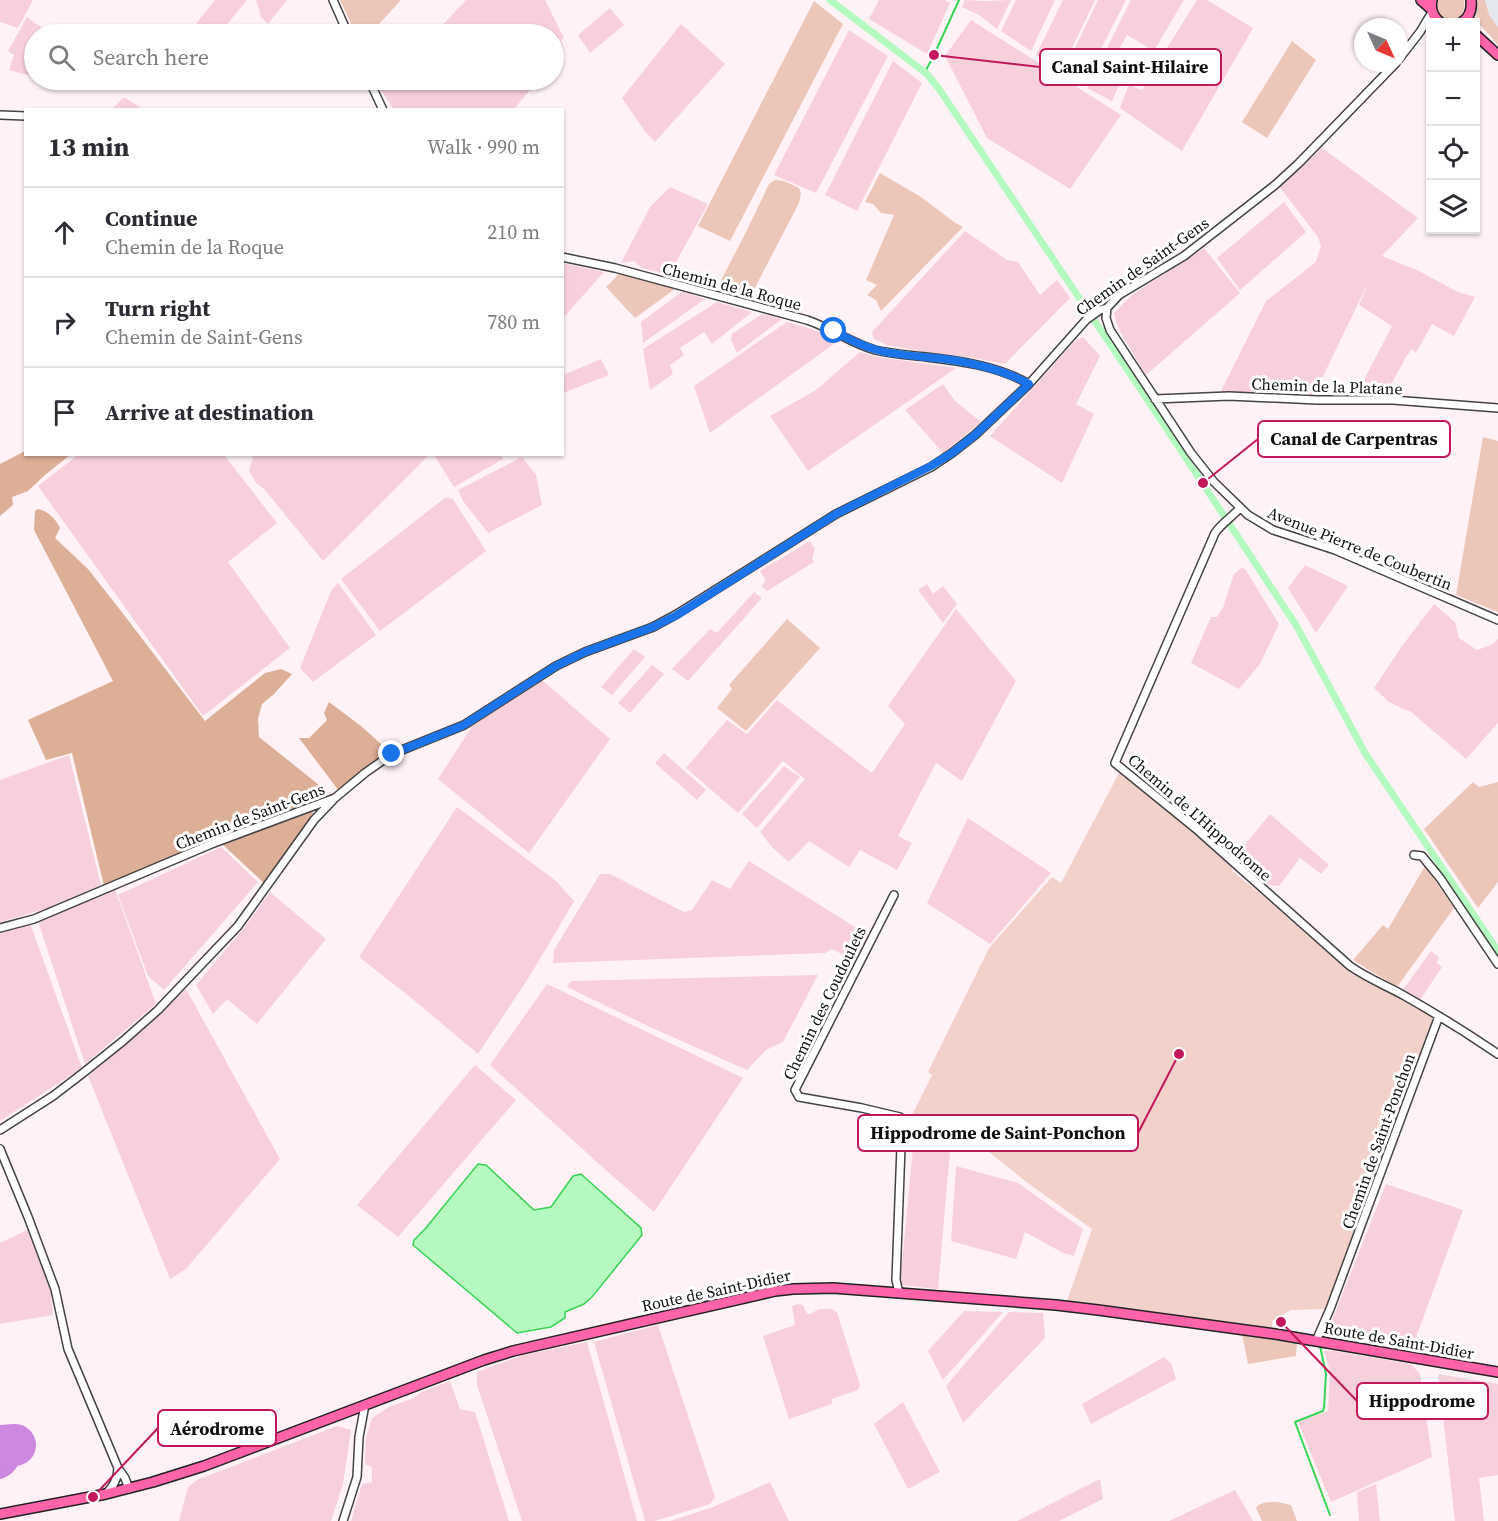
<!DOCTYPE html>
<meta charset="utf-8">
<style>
body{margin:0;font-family:"Source Serif 4",serif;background:#f7f7f7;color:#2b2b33}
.controls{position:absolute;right:18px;top:18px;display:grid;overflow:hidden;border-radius:0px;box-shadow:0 2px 4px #0004}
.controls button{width:54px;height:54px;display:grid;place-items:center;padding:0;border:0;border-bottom:2px solid #e1e1e2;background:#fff;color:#2b2b33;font:30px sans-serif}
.compass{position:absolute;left:1354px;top:18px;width:54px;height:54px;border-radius:50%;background:#fff;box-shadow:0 2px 4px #0004;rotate:134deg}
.stop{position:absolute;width:18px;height:18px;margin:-14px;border:4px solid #1a73e8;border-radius:50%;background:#fff}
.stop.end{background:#1a73e8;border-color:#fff;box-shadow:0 2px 6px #0008}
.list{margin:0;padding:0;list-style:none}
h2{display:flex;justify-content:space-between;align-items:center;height:78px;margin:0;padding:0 24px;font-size:26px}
h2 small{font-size:20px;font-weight:400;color:#7c7c81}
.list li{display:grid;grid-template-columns:39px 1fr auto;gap:18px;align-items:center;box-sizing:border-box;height:90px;padding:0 24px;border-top:2px solid #e1e1e2}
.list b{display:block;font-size:22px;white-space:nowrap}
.list p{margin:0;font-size:20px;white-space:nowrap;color:#7c7c81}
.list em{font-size:20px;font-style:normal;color:#7c7c81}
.icon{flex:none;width:33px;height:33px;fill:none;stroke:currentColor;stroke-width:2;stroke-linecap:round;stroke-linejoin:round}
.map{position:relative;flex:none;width:1498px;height:1521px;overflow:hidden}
.search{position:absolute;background:#fff;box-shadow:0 2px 4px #0004;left:24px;top:24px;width:540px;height:66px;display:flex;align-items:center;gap:15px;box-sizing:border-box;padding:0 21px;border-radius:33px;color:#7c7c81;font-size:22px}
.panel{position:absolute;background:#fff;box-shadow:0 2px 4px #0004;left:24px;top:108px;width:540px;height:348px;border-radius:0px}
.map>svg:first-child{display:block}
.industrial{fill:#e4e7ee}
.farmland{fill:#f7d0dc}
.green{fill:#ecc7b9}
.forest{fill:#deaf97}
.pitch{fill:#f3d1cb}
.water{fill:#b4f9bf;stroke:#37d454;stroke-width:1.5}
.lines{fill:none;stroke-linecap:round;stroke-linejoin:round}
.stream{stroke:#37d454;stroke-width:2}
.canal{stroke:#b4f9bf;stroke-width:7}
.taxiway{stroke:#ce88e0;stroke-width:16}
.runway{stroke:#ce88e0;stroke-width:42}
.minor-casing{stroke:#434343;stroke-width:10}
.major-casing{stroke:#212121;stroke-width:12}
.minor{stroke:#fff;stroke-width:7}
.major{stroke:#ff63aa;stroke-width:9}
.route{stroke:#1a73e8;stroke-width:8}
.labels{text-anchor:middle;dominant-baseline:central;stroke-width:6;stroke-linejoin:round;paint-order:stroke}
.street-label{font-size:16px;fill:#101010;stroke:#fff}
.leader{fill:none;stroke:#c2185b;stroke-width:2}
.callout-dot{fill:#c2185b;stroke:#fff;stroke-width:2}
.callout{fill:#fff;stroke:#c2185b;stroke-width:2}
.callout-label{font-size:18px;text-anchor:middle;font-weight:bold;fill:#101010}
</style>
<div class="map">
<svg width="1498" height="1521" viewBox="0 0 1498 1521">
<rect width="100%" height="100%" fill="#fff2f7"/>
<path class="industrial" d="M1474 0H1498V38L1479 25 1475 7Z"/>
<path class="farmland" d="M0 0H33L18 28 0 22Z
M215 0H247L219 34H188Z
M256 0H287L268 24 261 17Z
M466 0H545L564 38 561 40 564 50 554 62V34H434Z
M879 0H945L950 3 927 54 869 19Z
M965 0 986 1 1011 0 997 29 979 15 962 7Z
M1016 0H1055L1031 51 1001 31Z
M1063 0H1095L1061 71 1036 55Z
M1098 0H1126L1083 84 1064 71Z
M1131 0H1184L1154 51 1127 35 1117 53 1129 63 1112 101 1087 88Z
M1197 0H1207L1253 28 1182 151 1120 108 1129 85 1142 90 1160 59Z
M610 8 624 25 590 53 578 35Z
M27 17 50 34H34V69L31 76 9 70 14 55 8 51Z
M971 20 1121 115 1070 189 987 138 945 56Z
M681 24 725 64 655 142 644 130 622 98Z
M849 30 888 56 816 193 774 175Z
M893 61 922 83 857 211 825 195Z
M392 80H539L514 109 394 110 381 90Z
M124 97 143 109H112Z
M1322 148 1418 218 1382 256 1419 271 1458 292 1475 297 1454 336 1432 324 1416 353 1412 349 1406 357 1385 396 1355 397 1392 326 1359 305 1368 283 1313 397 1220 393 1266 301 1316 262 1321 246 1318 237 1278 185Z
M670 187 708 204 669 275 642 268 634 261 621 263 650 207Z
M1284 202 1306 232 1240 290 1217 258Z
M965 231 1007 260 1018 262 1040 295 1057 280 1070 298 1005 364 969 357 949 356 887 345 874 339 872 332Z
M1204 248 1240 293 1146 375 1119 330 1114 313 1132 295Z
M563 263 604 272 563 318 562 263Z
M683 291 705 299 643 343 641 322Z
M717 302 752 312 712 344 704 332 680 348 684 355 670 365 673 374 650 390 643 349Z
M762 314 782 319 737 353 731 340 732 334Z
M787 322 812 329 838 341 710 433 694 386Z
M1083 337 1100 356 1076 404 1094 414 1062 483 990 436 1074 342Z
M860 352 878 357 956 368 808 471 770 416 816 390Z
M601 359 609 375 563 393V375Z
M943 384 955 401 981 422 943 453 905 410Z
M78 455H224L277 523 228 562 290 648 203 716 38 486Z
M428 455V456L323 561 264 489 256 483 249 470 253 458 251 455Z
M434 455H501L503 459 454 487Z
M522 457 536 475 542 505 488 533 463 501 458 490Z
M446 497 453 499 486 551 380 631 341 579Z
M810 541 815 549 812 558 814 562 767 591 761 586 766 581 760 571Z
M1305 565 1348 586 1316 633 1288 588Z
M1241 568 1245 569 1279 624 1260 664 1239 689 1191 663 1211 617H1217L1223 608 1234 574Z
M338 583 376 635 313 682 300 668 331 591Z
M927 584 933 594 943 586 957 604 943 623 918 590Z
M754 592 762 598 688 681 672 669 710 629 717 633Z
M1434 604 1455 622 1459 638 1477 650 1493 644 1498 639V723L1466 759 1410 711 1403 709 1389 702 1374 688 1402 646Z
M956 609 1016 681 962 781 936 763 898 836 912 843 897 870 860 850 849 867 809 841 789 862 773 848 760 832 805 779 783 761 738 813 686 768 727 720 747 734 777 700 872 773 905 724 888 706Z
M634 649 645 657 612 695 601 687Z
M652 665 664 674 630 713 618 703Z
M542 680 610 739 529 853 438 779 473 725Z
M664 753 706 790 697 800 655 763Z
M69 755 101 885 49 908 0 922V780Z
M784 766 800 777 757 828 742 814Z
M457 807 556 881 574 901 531 974 478 1054 415 1001 359 957Z
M1270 814 1329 865 1321 874 1300 858 1279 886 1269 885 1235 857Z
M968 818 1051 873 990 944 927 903Z
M221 847 258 882 164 990 148 976 118 895Z
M749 861 868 935V939L857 962 832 949 825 953 553 963 554 950 600 874H610L684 912 692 910 712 880 730 889Z
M115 889 156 1004 85 1064 38 921Z
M270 892 326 939 257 1024 227 999 213 1014 196 985 244 928Z
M30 923 82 1068 0 1121V933Z
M1431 951 1439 957 1437 963 1442 967 1420 1000 1402 991Z
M818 975 783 1042 766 1050 747 1070 652 1028 567 987 571 981Z
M547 984 743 1078 654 1212 599 1164 490 1065Z
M186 989 280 1159 186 1269 170 1279 88 1076Z
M475 1065 516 1100 398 1237 357 1205Z
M919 1130 951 1140 938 1289 900 1285 914 1136Z
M956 1166 1018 1183 1083 1229 1074 1256 1063 1253 1025 1232 1016 1259 951 1241Z
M1386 1184 1463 1210 1412 1348 1327 1333Z
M27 1230 50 1288 53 1315 0 1324V1243Z
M798 1304 803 1305 807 1314H810L819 1309H832L837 1312 860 1385 858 1390 832 1399V1404L789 1419 763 1336 795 1325 792 1306Z
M964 1311 1003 1312 943 1380 928 1351Z
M1009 1312 1043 1313 1045 1338 963 1423 946 1386Z
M658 1325 715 1497 710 1504 655 1521H645L594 1342Z
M587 1342 637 1521H522L477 1385V1372L523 1355Z
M1324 1351H1334L1411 1364 1420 1374 1432 1457 1331 1502 1298 1422 1328 1411 1330 1371Z
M1164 1357 1171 1363 1176 1379 1091 1424 1082 1404Z
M1438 1374 1498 1384V1475L1479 1478 1484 1521H1455Z
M450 1381 460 1409 475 1412 509 1521H351L362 1484 372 1482V1467L365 1464 366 1438 372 1418 389 1407 414 1398 421 1392Z
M903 1402 940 1472 908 1489 874 1424Z
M337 1426 351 1430 343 1484 331 1521H179L188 1487 197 1480Z
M1100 1479 1103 1499 1059 1521H1017Z
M770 1482 789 1521H670L713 1507Z
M1376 1484 1380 1521H1359L1357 1492Z
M1235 1490 1253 1521H1169Z"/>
<path class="green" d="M340 0H401L370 34H356Z
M1436 0H1464C1469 26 1432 27 1436 0Z
M1477 0H1485L1489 15 1498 27V45L1476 20Z
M814 1 843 24 730 241 698 226Z
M1292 41 1316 60 1267 138 1242 122Z
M880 173 921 197 954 222 963 227 881 311 876 300 867 295 877 285 866 280 894 215 881 213 873 204 865 202Z
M775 180 784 181 799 188 801 193 799 203 750 297 717 288 745 234 769 184Z
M619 274H625L675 289 635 318 606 287Z
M1483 437 1498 441V612L1456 595Z
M787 619 820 648 746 731 717 708 732 689 729 685Z
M1473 782 1479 787 1498 782V882L1478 908 1424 829Z
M1425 866 1454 908 1397 987 1353 960 1383 925 1388 929Z
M1242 1334 1297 1343 1296 1356 1248 1364Z
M1277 1502 1291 1505 1297 1521H1262L1256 1508C1260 1502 1269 1502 1277 1502Z"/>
<path class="forest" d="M25 451 26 454 70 455 45 475 28 491 12 497 13 505 0 516V464Z
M38 509C48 511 56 519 60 528L55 538 88 569 121 611 205 721 265 673 281 669 292 674 274 694 262 704 258 719 259 737 329 793 104 886 72 753 46 760 28 720 113 681 34 530 35 511Z
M329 702 361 726 391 753 339 791 299 738H309L327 720 324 713Z
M313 810 312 818 265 884 222 844Z"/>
<path class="pitch" d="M1120 771 1166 806 1233 866 1232 871 1262 895 1352 974 1429 1012 1433 1019 1328 1309 1291 1310 1272 1321V1328L1067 1301 1092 1229 1025 1181 979 1144 912 1115 932 1075 928 1072 989 948 1052 877 1061 883Z"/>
<path class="water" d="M478 1164 486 1165 534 1210 551 1207 573 1176 581 1174 641 1228 642 1235 592 1297 584 1304 565 1312V1318L551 1327 517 1333 413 1245 414 1240 425 1229Z"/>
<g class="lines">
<path class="stream" d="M925 72 934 55 959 0
M1329 1348 1320 1346 1326 1374 1324 1408 1323 1411 1295 1422 1330 1515"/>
<path class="canal" d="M830 0 927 74 939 89 1143 393 1296 625 1365 753 1498 951"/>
<path class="taxiway" d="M0 1471C11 1466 16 1456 9 1445"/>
<path class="runway" d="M0 1446 15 1445"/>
<defs>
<path id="minor" d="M333 0 348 34
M1399 59 1420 32 1432 12
M369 80 383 110
M0 115 26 116
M562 257 615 268 807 320C831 328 851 343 875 350 892 354 909 355 926 357 961 361 998 366 1029 384
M1107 308 1106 318 1110 330 1191 453 1214 482 1248 515 1273 530 1335 550 1498 620
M1155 399 1229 396 1317 400H1393L1498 408
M1240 508C1232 517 1222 523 1215 533L1115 763 1195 828 1350 966C1367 978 1385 985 1403 995 1435 1013 1467 1033 1498 1054
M1414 855 1422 856 1440 878 1498 964
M894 895 795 1090 799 1097 862 1108 900 1117 902 1120 896 1280 899 1293
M0 928 34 919 214 843 335 798 365 773 392 754 464 725 556 666 585 652 653 627 677 614 836 514 931 467 952 453 975 435 1029 384 1086 320 1100 310 1107 308 1119 295 1184 256 1275 185 1299 163 1396 63
M0 1130 53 1096 83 1073 123 1041 158 1010 238 926 314 820 333 800
M0 1149 28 1217 55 1289 68 1349 118 1468 125 1478 129 1489
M1316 1341 1330 1309 1439 1016
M106 1494C113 1486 118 1479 118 1468
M343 1521 357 1477 359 1437 364 1410V1407"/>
<path id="major" d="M1421 0 1431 9
M1432 0C1430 9 1432 16 1440 22
M1462 22C1470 17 1472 9 1471 0
M1476 35 1498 55
M0 1514 106 1494 153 1482 204 1466 484 1360 513 1351 775 1291 793 1289 833 1288 1056 1305 1098 1310 1275 1334 1498 1372"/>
</defs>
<use href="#minor" class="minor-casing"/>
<use href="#major" class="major-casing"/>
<use href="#minor" class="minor"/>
<use href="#major" class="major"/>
</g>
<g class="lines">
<path class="route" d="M392 754 464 725 556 666 585 652 653 627 677 615 836 514 931 466 952 453 975 435 1029 384C1004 370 974 363 945 359 922 356 899 356 877 350 862 346 848 339 834 331"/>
</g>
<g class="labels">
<g class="street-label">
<text transform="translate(1142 266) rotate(-35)">Chemin de Saint-Gens</text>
<text transform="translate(732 286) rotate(15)">Chemin de la Roque</text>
<text transform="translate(1327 386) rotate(2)">Chemin de la Platane</text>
<text transform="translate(1360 548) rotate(22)">Avenue Pierre de Coubertin</text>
<text transform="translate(250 816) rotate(-21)">Chemin de Saint-Gens</text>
<text transform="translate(1200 817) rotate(41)">Chemin de L'Hippodrome</text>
<text transform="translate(824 1003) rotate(-64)">Chemin des Coudoulets</text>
<text transform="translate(1378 1141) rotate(-70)">Chemin de Saint-Ponchon</text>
<text transform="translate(716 1290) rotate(-12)">Route de Saint-Didier</text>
<text transform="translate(1399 1340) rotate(10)">Route de Saint-Didier</text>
</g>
</g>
<path class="leader" d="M934 55L1040 67M1203 483L1258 439M1179 1054L1138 1133M1281 1322L1357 1401M93 1497L158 1428"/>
<g class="callout-dot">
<circle cx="934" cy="55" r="6"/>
<circle cx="1203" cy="483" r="6"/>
<circle cx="1179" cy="1054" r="6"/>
<circle cx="1281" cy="1322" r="6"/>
<circle cx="93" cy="1497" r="6"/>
</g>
<g class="callout">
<rect x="1040" y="49" width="181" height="36" rx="6"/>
<rect x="1258" y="421" width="192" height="36" rx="6"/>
<rect x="858" y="1115" width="280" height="36" rx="6"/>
<rect x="1357" y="1383" width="131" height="36" rx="6"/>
<rect x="158" y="1410" width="118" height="36" rx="6"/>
</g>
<g class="callout-label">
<text x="1130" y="73">Canal Saint-Hilaire</text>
<text x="1354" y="445">Canal de Carpentras</text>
<text x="998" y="1139">Hippodrome de Saint-Ponchon</text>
<text x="1422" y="1407">Hippodrome</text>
<text x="217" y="1435">Aérodrome</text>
</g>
</svg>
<div class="controls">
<button>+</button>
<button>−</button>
<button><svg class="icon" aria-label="locate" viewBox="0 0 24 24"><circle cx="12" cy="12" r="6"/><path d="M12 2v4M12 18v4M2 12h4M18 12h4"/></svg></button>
<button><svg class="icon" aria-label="layers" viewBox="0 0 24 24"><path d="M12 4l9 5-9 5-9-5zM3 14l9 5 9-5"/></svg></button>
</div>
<svg class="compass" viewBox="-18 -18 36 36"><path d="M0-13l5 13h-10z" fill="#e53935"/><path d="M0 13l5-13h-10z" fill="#7c7c81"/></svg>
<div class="stop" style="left:834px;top:331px"></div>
<div class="stop end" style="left:392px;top:754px"></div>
<div class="search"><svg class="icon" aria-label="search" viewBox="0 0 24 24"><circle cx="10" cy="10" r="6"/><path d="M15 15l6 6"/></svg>Search here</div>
<section class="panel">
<h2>13 min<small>Walk · 990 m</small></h2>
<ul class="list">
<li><svg class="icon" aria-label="ahead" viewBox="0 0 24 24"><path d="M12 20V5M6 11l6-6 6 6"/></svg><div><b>Continue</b><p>Chemin de la Roque</p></div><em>210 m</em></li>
<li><svg class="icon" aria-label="right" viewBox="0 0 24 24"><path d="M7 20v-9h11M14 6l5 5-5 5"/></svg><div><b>Turn right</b><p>Chemin de Saint-Gens</p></div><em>780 m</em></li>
<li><svg class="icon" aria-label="arrive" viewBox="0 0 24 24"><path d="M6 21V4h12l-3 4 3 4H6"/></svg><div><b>Arrive at destination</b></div></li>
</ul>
</section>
</div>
